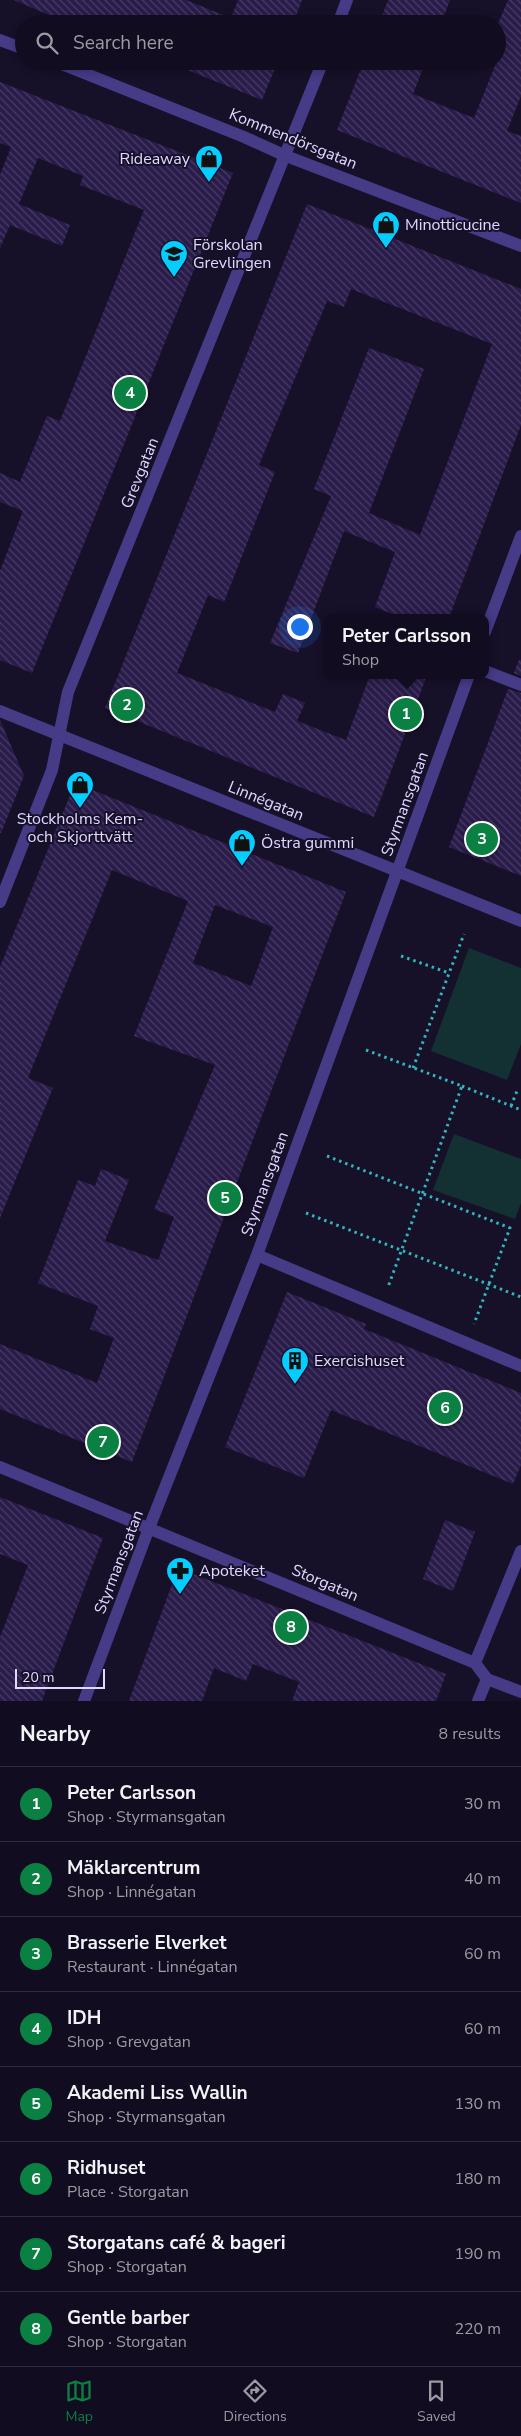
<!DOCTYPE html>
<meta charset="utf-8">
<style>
body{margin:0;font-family:"Nunito Sans",sans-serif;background:#1a1528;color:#f1f3f6}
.scale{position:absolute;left:15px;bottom:12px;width:90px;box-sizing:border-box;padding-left:5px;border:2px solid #e0d8ff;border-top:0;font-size:14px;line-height:18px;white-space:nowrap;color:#e0d8ff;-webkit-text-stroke:4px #171029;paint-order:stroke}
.you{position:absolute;left:299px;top:626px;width:18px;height:18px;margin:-12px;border:4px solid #fff;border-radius:50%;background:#1a73e8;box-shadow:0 0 0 8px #1a73e833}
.badge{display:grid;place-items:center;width:32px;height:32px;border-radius:50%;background:#0b8043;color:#fff;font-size:16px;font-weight:700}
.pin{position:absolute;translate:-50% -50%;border:2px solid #fff;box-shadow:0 1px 5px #0006}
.popup{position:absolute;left:324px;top:614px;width:165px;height:65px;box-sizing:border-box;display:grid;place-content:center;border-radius:10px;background:#110c1f;filter:drop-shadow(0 1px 4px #0005);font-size:16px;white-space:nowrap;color:#9c9ba4}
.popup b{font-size:19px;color:#f1f3f6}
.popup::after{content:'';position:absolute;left:50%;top:100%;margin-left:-10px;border:10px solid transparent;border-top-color:#110c1f}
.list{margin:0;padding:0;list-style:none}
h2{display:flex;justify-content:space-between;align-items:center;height:65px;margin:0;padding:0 20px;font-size:21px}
h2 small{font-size:16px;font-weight:400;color:#9c9ba4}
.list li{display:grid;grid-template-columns:32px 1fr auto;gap:15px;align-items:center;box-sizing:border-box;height:75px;padding:0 20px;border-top:1px solid #302c3d}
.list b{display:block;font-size:19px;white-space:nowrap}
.list p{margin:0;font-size:16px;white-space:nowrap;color:#9c9ba4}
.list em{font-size:16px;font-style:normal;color:#9c9ba4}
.icon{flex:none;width:28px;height:28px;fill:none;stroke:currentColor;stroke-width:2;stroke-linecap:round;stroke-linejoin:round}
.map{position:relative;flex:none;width:521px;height:1701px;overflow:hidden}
.search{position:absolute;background:#110c1f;box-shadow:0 2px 8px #0003;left:15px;right:15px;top:15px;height:55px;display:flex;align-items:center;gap:12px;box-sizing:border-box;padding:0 18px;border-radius:28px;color:#9c9ba4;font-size:19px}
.sheet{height:665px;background:#110c1f}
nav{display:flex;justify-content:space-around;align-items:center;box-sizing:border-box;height:70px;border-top:1px solid #302c3d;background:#110c1f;font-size:14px;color:#9c9ba4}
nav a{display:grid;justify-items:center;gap:2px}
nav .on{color:#0b8043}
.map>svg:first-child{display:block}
.green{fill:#133133}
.building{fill:url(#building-back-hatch);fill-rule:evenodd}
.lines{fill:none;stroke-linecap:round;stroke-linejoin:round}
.path{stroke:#30b6bb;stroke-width:3;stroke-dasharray:2.5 4;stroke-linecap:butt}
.minor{stroke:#453b87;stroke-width:12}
.labels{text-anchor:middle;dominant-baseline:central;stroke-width:4;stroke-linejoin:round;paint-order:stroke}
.street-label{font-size:16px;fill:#e0d8ff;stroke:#171029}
.poi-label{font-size:16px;fill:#e0d8ff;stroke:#171029;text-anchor:start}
</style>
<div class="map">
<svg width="521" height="1701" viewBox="0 0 521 1701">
<defs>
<pattern id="building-back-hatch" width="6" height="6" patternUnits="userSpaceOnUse" patternTransform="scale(1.25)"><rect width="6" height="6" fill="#2a1c4a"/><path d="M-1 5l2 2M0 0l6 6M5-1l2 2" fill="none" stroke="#493c65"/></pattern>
</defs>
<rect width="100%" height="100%" fill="#171029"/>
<path class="green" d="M469 948 521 968V1044L507 1080 431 1051Z
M454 1134 521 1159V1203L515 1219 433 1190Z"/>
<path class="building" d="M14 0H186L231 18 238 0H302L293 24H70Z
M388 0H450L441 24H379Z
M508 0H521V96L507 131 521 136V203L337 130 364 61H426L413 94 474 118 497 61V26Z
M165 61H278L262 100Z
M0 82 233 173 32 673 0 660V571L23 511 0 502V473L20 482 47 416 60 421 144 210 80 185 83 176 38 158 19 204 70 225 62 246 10 225 0 248V175L11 147 0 143Z
M307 204 521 289V425L449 618H402L375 607 395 552 344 531 298 653 270 643 331 496 314 489 369 348 424 369 369 513 420 535 492 344 351 289 344 307 327 301 259 465 275 472 224 602 208 595 177 673 275 712 283 694 305 703 297 721 346 740 370 675H427L374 817 105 708Z
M519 660H521V676L514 673Z
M508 689 521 693V876L449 847Z
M0 720 24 776 1 833H0Z
M75 783 346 892 132 1462 0 1409V1344L97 1383 114 1338 90 1329 98 1306 38 1283 78 1180 95 1186 101 1169 129 1180 105 1241 158 1260 174 1217 154 1209 215 1065 134 1036 188 901 112 870 28 1078 53 1088 0 1218V967ZM215 905 273 927 251 986 193 963Z
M287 1292 366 1324 364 1329 521 1393V1465L513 1484 331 1410 304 1478 225 1447Z
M0 1497 103 1538 42 1701H0V1637L28 1565 0 1554Z
M445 1520 475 1532 453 1591 423 1579Z
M178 1568 446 1674 436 1701H292L299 1682 253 1664 246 1681 214 1668 202 1701H129Z"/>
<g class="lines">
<path class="path" d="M401 956 449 973
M366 1050 462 1086 388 1287
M413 1068 464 934
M462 1086 521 1110
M511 1106 517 1091
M327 1156 510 1228 474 1324
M306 1213 521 1297"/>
<path class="minor" d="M338 24 347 0
M0 40 24 49
M54 61 244 137 286 156 521 246
M485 632 521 536
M485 671 521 685
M0 711 521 921
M0 902 52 770 68 692 323 61
M257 1255 521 1366
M0 1467 475 1663 487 1679 521 1692
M475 1663 521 1551
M84 1701 149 1528 257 1255 469 675
M478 1701 487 1679"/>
</g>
<defs>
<symbol id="shop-pin" viewBox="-11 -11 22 30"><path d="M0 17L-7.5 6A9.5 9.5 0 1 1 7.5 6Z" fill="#04ceff" stroke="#171029"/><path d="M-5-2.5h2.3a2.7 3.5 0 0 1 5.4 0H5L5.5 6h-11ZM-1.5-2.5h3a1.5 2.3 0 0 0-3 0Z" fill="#111"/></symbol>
<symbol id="school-pin" viewBox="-11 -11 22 30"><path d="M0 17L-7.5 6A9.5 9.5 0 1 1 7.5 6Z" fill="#04ceff" stroke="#171029"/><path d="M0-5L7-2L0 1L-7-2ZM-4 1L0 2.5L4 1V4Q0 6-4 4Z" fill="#111"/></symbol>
<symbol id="building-pin" viewBox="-11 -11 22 30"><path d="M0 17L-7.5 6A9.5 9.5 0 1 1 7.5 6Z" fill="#04ceff" stroke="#171029"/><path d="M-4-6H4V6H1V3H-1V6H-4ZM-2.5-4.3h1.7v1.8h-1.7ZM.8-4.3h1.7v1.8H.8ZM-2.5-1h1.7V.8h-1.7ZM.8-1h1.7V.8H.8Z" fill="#111"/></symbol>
<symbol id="pharmacy-pin" viewBox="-11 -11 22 30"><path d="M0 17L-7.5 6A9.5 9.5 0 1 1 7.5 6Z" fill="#04ceff" stroke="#171029"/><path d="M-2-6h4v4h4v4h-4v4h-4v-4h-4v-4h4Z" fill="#111"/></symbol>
</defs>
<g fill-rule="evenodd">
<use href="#shop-pin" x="193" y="143" width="32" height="43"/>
<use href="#shop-pin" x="370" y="209" width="32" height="43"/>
<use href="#school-pin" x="158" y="238" width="32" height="43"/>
<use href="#shop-pin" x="64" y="769" width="32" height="43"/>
<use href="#shop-pin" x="226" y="827" width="32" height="43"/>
<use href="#building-pin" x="279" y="1345" width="32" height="43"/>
<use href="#pharmacy-pin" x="164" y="1555" width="32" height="43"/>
</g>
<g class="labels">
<g class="street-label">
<text transform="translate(293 139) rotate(22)">Kommendörsgatan</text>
<text transform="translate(140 473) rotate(-68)">Grevgatan</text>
<text transform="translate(266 801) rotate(22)">Linnégatan</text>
<text transform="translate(405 804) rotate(-70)">Styrmansgatan</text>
<text transform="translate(265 1184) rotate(-70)">Styrmansgatan</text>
<text transform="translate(119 1562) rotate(-69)">Styrmansgatan</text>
<text transform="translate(325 1583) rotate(23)">Storgatan</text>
</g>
<g class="poi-label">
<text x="190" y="159" text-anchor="end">Rideaway</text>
<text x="405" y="225">Minotticucine</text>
<text x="193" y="245">Förskolan<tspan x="193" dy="18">Grevlingen</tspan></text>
<text x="80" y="819" text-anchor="middle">Stockholms Kem-<tspan x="80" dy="18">och Skjorttvätt</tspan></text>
<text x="261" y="843">Östra gummi</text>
<text x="314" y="1361">Exercishuset</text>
<text x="199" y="1571">Apoteket</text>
</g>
</g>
</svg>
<div class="scale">20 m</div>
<div class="you"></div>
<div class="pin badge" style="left:406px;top:714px">1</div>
<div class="popup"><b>Peter Carlsson</b>Shop</div>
<div class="pin badge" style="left:127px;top:705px">2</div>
<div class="pin badge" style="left:482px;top:839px">3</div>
<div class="pin badge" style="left:130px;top:393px">4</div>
<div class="pin badge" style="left:225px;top:1198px">5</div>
<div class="pin badge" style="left:445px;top:1408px">6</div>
<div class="pin badge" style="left:103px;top:1442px">7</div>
<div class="pin badge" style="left:291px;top:1627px">8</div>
<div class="search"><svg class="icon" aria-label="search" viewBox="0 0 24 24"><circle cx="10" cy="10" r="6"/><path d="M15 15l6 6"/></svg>Search here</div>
</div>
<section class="sheet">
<h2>Nearby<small>8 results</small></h2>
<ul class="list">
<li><span class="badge">1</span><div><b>Peter Carlsson</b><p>Shop · Styrmansgatan</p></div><em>30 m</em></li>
<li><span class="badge">2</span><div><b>Mäklarcentrum</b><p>Shop · Linnégatan</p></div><em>40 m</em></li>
<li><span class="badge">3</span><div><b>Brasserie Elverket</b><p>Restaurant · Linnégatan</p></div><em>60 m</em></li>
<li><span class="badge">4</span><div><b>IDH</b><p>Shop · Grevgatan</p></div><em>60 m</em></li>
<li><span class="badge">5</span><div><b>Akademi Liss Wallin</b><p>Shop · Styrmansgatan</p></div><em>130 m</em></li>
<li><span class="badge">6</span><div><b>Ridhuset</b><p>Place · Storgatan</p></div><em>180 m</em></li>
<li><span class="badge">7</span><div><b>Storgatans café &amp; bageri</b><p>Shop · Storgatan</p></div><em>190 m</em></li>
<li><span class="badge">8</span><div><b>Gentle barber</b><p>Shop · Storgatan</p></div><em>220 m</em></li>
</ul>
</section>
<nav>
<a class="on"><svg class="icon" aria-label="map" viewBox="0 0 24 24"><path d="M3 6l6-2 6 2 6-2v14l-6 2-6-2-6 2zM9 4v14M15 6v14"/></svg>Map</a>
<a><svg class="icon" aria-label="directions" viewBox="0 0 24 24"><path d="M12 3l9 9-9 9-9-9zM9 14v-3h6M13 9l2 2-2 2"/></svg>Directions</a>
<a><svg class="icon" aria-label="saved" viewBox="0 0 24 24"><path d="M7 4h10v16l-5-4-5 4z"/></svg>Saved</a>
</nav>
